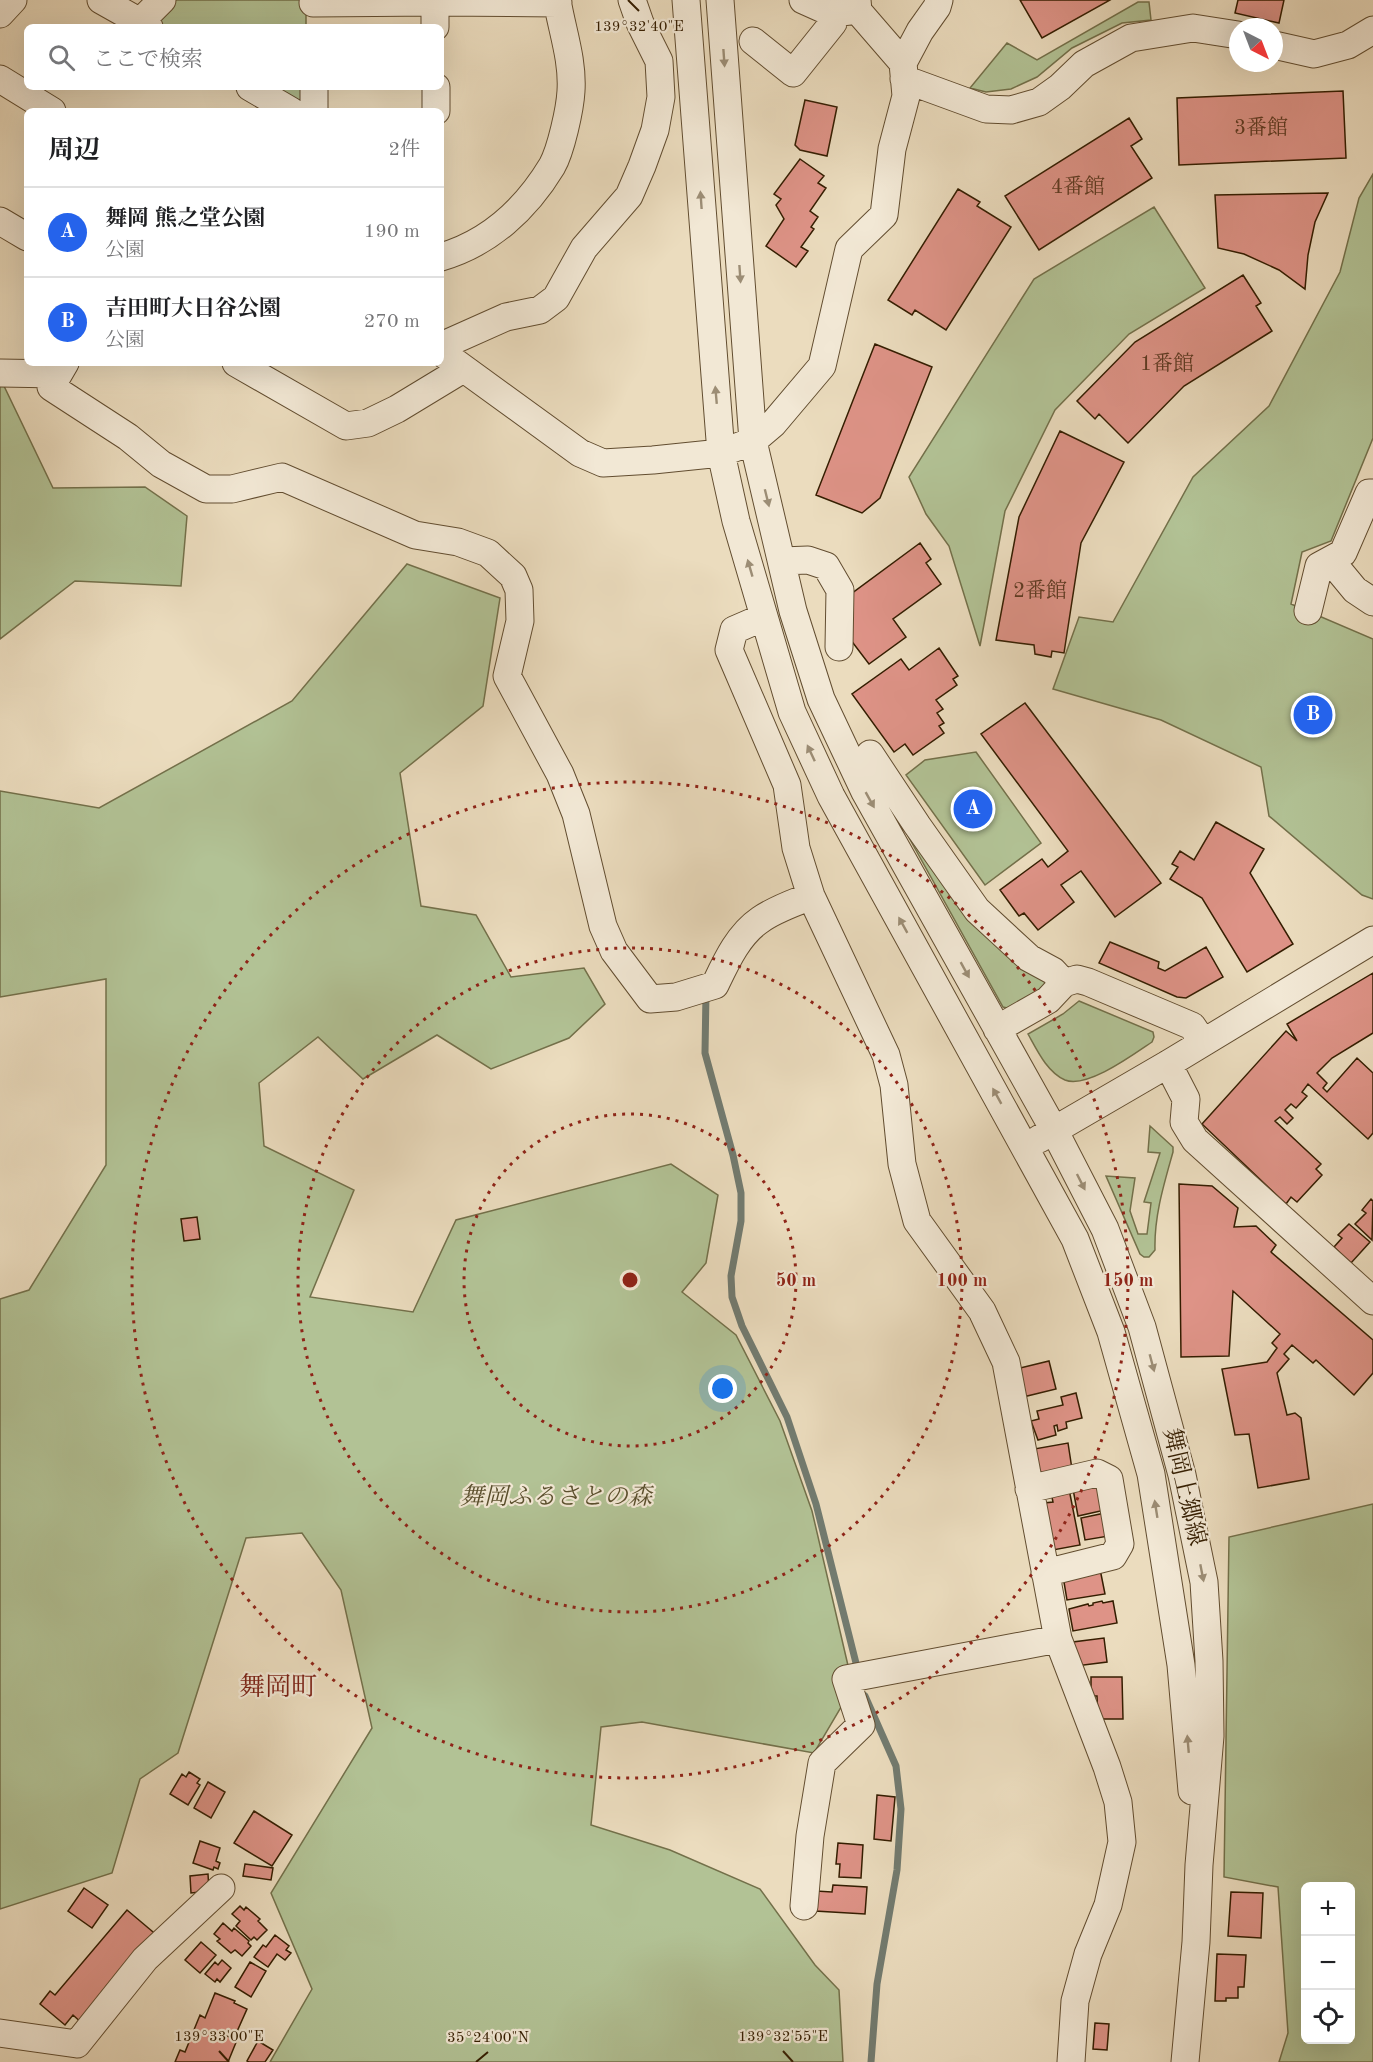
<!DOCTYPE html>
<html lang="ja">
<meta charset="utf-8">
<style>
body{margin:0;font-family:"Old Standard TT","Noto Serif JP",serif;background:#f6f6f6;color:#202124}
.controls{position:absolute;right:18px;bottom:18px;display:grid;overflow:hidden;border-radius:9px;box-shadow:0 6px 24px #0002}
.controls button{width:54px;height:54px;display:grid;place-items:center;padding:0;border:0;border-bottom:2px solid #e0e0e0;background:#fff;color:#202124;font:30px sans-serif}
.compass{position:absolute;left:1229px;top:18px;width:54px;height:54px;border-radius:50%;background:#fff;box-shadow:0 6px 24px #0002;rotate:138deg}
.you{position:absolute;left:723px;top:1389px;width:21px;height:21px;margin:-15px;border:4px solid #fff;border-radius:50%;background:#1a73e8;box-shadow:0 0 0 9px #1a73e833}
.badge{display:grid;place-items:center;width:39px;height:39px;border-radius:50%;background:#2563eb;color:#fff;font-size:20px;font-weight:700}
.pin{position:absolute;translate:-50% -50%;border:3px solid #fff;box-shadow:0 2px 6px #0006}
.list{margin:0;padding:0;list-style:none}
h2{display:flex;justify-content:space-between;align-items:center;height:78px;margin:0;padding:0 24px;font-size:26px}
h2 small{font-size:20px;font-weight:400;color:#757577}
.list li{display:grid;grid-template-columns:39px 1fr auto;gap:18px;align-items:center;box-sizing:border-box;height:90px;padding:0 24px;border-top:2px solid #e0e0e0}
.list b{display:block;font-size:22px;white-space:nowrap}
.list p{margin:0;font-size:20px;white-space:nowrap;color:#757577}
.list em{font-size:20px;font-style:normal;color:#757577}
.icon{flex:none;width:33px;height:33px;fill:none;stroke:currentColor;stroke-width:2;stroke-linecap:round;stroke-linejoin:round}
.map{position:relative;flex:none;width:1373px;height:2062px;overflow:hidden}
.search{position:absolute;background:#fff;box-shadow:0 6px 24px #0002;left:24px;top:24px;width:420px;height:66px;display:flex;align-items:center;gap:15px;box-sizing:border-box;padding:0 21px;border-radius:9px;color:#757577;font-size:22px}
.panel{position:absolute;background:#fff;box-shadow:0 6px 24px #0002;left:24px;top:108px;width:420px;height:258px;border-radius:9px}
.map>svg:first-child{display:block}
.green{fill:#b2c295;stroke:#73704a;stroke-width:1.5;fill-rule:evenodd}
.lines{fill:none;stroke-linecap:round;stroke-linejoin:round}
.stream{stroke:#727b70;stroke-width:7}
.building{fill:#de9387;stroke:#341d00;stroke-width:1.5}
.minor-casing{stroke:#624d30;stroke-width:29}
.minor{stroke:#f2e8d5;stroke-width:27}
.oneway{fill:#9c8d75}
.ticks{fill:none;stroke:#341d00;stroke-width:2}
.ring{fill:none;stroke:#8f2418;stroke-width:3;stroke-dasharray:3 6}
.labels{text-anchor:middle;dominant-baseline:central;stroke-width:4.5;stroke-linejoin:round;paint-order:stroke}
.number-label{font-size:21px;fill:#5e3a22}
.street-label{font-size:24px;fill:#341d00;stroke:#f2e8d5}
.park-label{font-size:24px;font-style:italic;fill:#5a4f2d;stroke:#f2e8d5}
.neighbourhood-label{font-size:26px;fill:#7a1f14;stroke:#f2e8d5}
.ticks-label{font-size:15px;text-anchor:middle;fill:#341d00;stroke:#f2e8d5;stroke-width:4.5;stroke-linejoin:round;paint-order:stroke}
.centre{fill:#8f2418;stroke:#f2e8d5;stroke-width:3}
.ring-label{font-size:18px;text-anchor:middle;font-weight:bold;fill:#8f2418;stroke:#f2e8d5;stroke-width:4.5;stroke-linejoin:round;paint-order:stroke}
</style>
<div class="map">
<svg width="1373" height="2062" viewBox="0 0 1373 2062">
<rect width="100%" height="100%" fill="#ebdcbe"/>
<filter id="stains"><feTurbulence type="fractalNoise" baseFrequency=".00333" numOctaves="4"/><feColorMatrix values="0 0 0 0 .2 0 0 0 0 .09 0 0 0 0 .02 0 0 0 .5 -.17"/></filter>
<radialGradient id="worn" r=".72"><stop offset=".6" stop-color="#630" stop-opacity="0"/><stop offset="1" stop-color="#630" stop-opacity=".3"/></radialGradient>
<path class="green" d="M173 0H306V27H165L161 25 159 15Z
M1138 2H1149L1151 20 1122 23 1072 48 1037 77 1011 89 986 92 970 88 1007 43 1037 60Z
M268 87H306L307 99 297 104Z
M1373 174V438L1331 541 1302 552 1291 604 1373 639V899L1362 895 1269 816 1261 767 1161 720 1053 689 1079 617 1113 622 1193 477 1269 406 1340 272 1359 198Z
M1154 207 1205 288 1129 334 1055 410 1005 511 980 646 949 546 926 514 909 477 1034 279Z
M0 384H3L53 488 145 487 187 516 181 586 75 581 0 639Z
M407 564 500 598 483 706 400 773 421 906 476 915 511 977 584 968 605 1004 569 1038 491 1069 437 1035 363 1079 318 1037 259 1083 264 1146 354 1190 310 1297 413 1312 456 1220 671 1164 718 1195 706 1263 682 1292 736 1335 780 1421 812 1511 853 1687 814 1753 642 1722 601 1727 591 1825 670 1850 760 1889 815 1965 839 1990 843 2062H270L312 1989 271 1893 372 1728 341 1590 302 1533 246 1538 178 1753 140 1779 112 1873 0 1909V1299L29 1290 106 1165V979L0 997V791L99 808 292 701Z
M976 752 1041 843 985 885 906 775 925 760Z
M897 816 1045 978 1044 991 1011 1009 1003 1007Z
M1079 1001 1153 1032 1154 1037 1152 1042C1134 1054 1087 1089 1065 1080 1047 1072 1037 1050 1028 1034L1063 1014Z
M1150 1126 1173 1147V1152C1164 1184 1154 1216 1155 1250L1149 1257H1144L1140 1254 1106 1176 1135 1178 1130 1211 1138 1234H1147L1151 1203 1144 1202 1160 1153 1148 1152Z
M1373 1504V2062H1279L1288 2033 1278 1887 1224 1877 1229 1537ZM1306 1886H1350V2040H1306Z"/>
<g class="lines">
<path class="stream" d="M706 993 705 1053 733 1155 741 1193V1221L731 1276 732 1297 742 1326 787 1417 816 1504 858 1671
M865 1696 896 1766 901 1809 897 1870 877 1984 871 2062"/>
</g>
<path class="building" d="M1020 0H1110L1042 38Z
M1238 0H1284L1279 23 1235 13Z
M1343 91 1346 158 1179 165 1177 98Z
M805 100 837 107 827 156 800 150 795 145Z
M1129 118 1142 139 1131 146 1152 178 1039 250 1005 196Z
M800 159 824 176 818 183 826 188 810 211 818 217 811 227 814 229 801 247 808 251 796 267 766 246 784 219 776 205 781 199 774 194Z
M958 189 980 202 977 206 1011 227 946 330 915 310 912 315 888 300Z
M1328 193 1315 222 1308 255 1305 289 1279 270 1244 254 1218 248 1215 195Z
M1243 275 1261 303 1256 306 1272 331 1184 386 1128 443 1099 414 1095 419 1077 401 1135 342Z
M875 344 932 367 880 498 862 513 816 495Z
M1060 431 1124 462 1081 543 1064 653 1052 651 1051 657 1035 654 1034 645 996 640 1019 517Z
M920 543 931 559 926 563 941 584 893 619 906 637 869 664 850 639 851 594Z
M939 648 958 676 953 679 957 685 936 700 943 709 937 713 944 723 939 726 944 733 913 755 905 744 894 752 852 694 901 659 909 670Z
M1025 703 1161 883 1115 917 1081 871 1061 885 1074 902 1038 930 1024 913 1019 916 1000 890 1042 859 1048 867 1068 851 981 734Z
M1216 822 1264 849 1250 873 1293 944 1247 972 1202 898 1170 879 1178 867 1172 864 1180 851 1194 860Z
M1110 942 1159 962 1158 968 1165 971 1206 947 1223 977 1186 998 1177 997 1099 963Z
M1373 973V1033L1332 1058 1317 1073 1327 1083 1323 1088 1327 1092 1357 1058 1373 1073V1133L1368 1139 1308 1084 1302 1092 1307 1096 1296 1108 1291 1104 1285 1110 1293 1118 1287 1124 1280 1117 1275 1121 1321 1164 1316 1169 1322 1175 1297 1202 1291 1197 1286 1204 1202 1124 1286 1031 1297 1041 1287 1024Z
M1179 1184 1212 1186 1238 1208 1234 1227 1256 1226 1276 1245 1271 1252 1373 1340V1373L1354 1395 1316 1360 1313 1363 1292 1345 1284 1354 1289 1359 1277 1373 1287 1415 1295 1413 1301 1418 1309 1479 1258 1488 1249 1434 1235 1435 1222 1369 1267 1362 1277 1348 1272 1343 1280 1334 1233 1291 1229 1356 1181 1357Z
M1371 1199 1373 1201 1372 1240 1355 1224 1366 1213 1362 1210Z
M197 1217 200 1239 184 1241 181 1219Z
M1349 1224 1370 1242 1351 1263 1334 1247 1342 1238 1338 1235Z
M1049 1361 1056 1389 1023 1397 1016 1369Z
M1076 1393 1082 1418 1066 1422 1067 1428 1058 1431 1057 1425 1054 1426 1056 1435 1038 1440 1031 1421 1039 1419 1037 1411 1063 1405 1061 1397Z
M1068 1443 1072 1469 1038 1474 1034 1449Z
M1100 1483 1105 1510 1078 1516 1073 1489Z
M1069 1489 1080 1545 1053 1550 1044 1503 1053 1502 1051 1492Z
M1105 1513 1109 1536 1085 1540 1081 1518Z
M1100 1569 1105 1594 1067 1600 1063 1576Z
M1102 1601 1103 1603 1113 1601 1117 1623 1073 1631 1069 1609 1088 1604 1089 1606 1093 1605V1603Z
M1104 1638 1107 1662 1076 1666 1073 1642Z
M1091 1677H1122L1123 1719H1098L1097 1696H1091Z
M189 1772 200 1779 197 1783 200 1785 188 1805 170 1794 182 1774 186 1777Z
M208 1782 225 1792 211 1818 194 1808Z
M877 1795 895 1797 891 1841 874 1839Z
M254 1811 292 1835 272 1866 234 1843Z
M200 1841 220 1848 216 1861 220 1863 218 1869 214 1867 213 1870 193 1863Z
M838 1843 863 1845 861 1878 839 1877 840 1864H836Z
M245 1864 273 1868 271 1880 243 1876Z
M208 1874 209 1891 191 1893 190 1876Z
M833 1885 867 1887 865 1914 815 1911 816 1891 832 1892Z
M84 1888 108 1905 92 1928 68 1911Z
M1231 1892 1263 1893 1261 1938 1228 1936Z
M240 1906 244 1910 246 1907 260 1919 258 1921 267 1930 257 1940 254 1937 251 1940 236 1926 240 1921 232 1914Z
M127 1910 159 1937 84 2025 73 2015 65 2025 40 2004 50 1991 55 1995Z
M223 1923 232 1931 234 1928 249 1941 248 1943 251 1946 242 1956 235 1950 231 1953 217 1941 220 1939 214 1934Z
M275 1935 289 1946 286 1950 291 1953 285 1960 277 1954 268 1967 254 1957 263 1945 266 1947Z
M201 1942 216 1955 200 1973 185 1960Z
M1217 1954 1246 1955 1244 1987H1238V1998H1226V2001H1215Z
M222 1960 231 1968 220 1982 217 1979 215 1982 205 1974 215 1962 218 1965Z
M250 1962 266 1971 251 1997 235 1987Z
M215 1993 235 2001 234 2003 247 2009 235 2036 221 2030 219 2033 237 2040 228 2062H175L180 2050 185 2052 200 2015 205 2018Z
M1095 2023 1109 2024 1107 2050 1093 2049Z
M258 2041 273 2050 265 2062H249L247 2061Z"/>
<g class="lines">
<defs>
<path id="minor" d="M101 0 149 27
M435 0V27
M686 0 721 453 736 521 792 712 831 796 1075 1239 1111 1332 1151 1474 1181 1665 1192 1791
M720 0 753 441 793 611 821 699 865 792 1054 1130 1105 1229 1142 1327 1182 1475 1204 1582 1209 1661 1210 1736 1199 1865 1196 1942 1185 2062
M803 0 832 13 850 11
M857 0 858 11 903 63
M313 3 435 2 558 3
M0 14 13 0
M140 22 162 0
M753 41 793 73 833 23 832 13
M1274 45 1314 54 1348 45 1373 30
M0 79 52 111
M904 79 986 109 1011 110 1039 102 1060 87 1084 64 1131 38 1193 28 1238 35
M250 87 291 111
M314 87V111
M436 87V111
M0 221 27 237
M441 257C489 243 526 209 552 166 561 150 570 109 571 91 573 60 562 30 557 0
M441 346 506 317 540 310 556 298 584 248 629 196 642 166 655 130 661 97 659 61 640 23 632 0
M441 352 580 453 603 463 653 460 721 453 753 441 773 424 822 366 849 249 884 215 892 149 906 96 903 63 920 31 937 7 939 0
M65 363 51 387 128 437 161 464 206 489H232L282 477 415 535 458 542 488 553 513 576 519 590 520 621 507 676 560 774 576 814 603 926 614 951 650 999 676 997 715 985C726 962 738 935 760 920 775 909 794 903 811 896
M236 363 346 426 368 423 397 409 463 369
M0 373 58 374
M782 561 808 560 826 566 840 590 839 647
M1331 561 1355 590 1373 602
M1308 611 1319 566 1343 553 1369 493H1373
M764 617 734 630 729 650 787 785 796 848 811 896 886 1055 894 1085 902 1164 917 1221 982 1311 1006 1362 1058 1639 1107 1767 1118 1802 1122 1842 1108 1905 1088 1954 1075 2001 1071 2062
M870 754 917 825 977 910 1029 958 1053 971 1064 983
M997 1029 1048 1000 1064 983 1077 979 1088 982 1192 1026 1203 1042
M1168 1064 1186 1099 1184 1122 1195 1140 1373 1301
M1039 1139 1168 1064 1373 940
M1029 1489 1097 1473 1109 1479 1120 1544 1113 1556 1045 1573
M804 1906 810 1836 822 1763 861 1725 846 1679 1058 1639
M0 2033 77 2044 145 1959 221 1888"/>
</defs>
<use href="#minor" class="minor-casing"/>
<use href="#minor" class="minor"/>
</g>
<defs><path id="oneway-solid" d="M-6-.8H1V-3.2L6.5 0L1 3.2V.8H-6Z" transform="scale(1.5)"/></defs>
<g class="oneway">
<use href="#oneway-solid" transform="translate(724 58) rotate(86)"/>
<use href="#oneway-solid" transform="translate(701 200) rotate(-94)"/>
<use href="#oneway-solid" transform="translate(740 274) rotate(86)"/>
<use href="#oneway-solid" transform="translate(716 395) rotate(-95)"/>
<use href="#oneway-solid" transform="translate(767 498) rotate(76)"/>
<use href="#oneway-solid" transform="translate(750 568) rotate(-106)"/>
<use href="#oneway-solid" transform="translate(811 753) rotate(-115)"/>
<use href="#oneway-solid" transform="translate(870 800) rotate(61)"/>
<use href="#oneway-solid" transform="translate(903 925) rotate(-119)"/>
<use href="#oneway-solid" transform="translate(965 970) rotate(61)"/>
<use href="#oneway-solid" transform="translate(997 1096) rotate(-119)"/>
<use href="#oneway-solid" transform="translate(1081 1182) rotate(63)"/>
<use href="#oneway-solid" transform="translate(1152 1363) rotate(75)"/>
<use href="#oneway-solid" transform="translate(1156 1509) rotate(-99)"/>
<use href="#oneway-solid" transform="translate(1202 1573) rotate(79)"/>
<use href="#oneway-solid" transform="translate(1188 1744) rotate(-95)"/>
</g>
<path class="ticks" d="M628 0 639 11M219 2051 229 2062M783 2051 793 2062M476 2062 488 2052"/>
<g class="ring">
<circle cx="630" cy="1280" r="166"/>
<circle cx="630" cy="1280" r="332"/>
<circle cx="630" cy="1280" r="498"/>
</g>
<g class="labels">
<g class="number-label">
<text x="1261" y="128">3番館</text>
<text x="1078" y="187">4番館</text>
<text x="1167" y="364">1番館</text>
<text x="1040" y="591">2番館</text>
</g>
<g class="street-label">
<text transform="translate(1183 1487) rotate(77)">舞岡上郷線</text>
</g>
<g class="park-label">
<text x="556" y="1498">舞岡ふるさとの森</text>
</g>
<g class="neighbourhood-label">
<text x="278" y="1688">舞岡町</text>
</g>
</g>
<g class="ticks-label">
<text x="639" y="31">139°32'40"E</text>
<text x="219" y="2041">139°33'00"E</text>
<text x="783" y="2041">139°32'55"E</text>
<text x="488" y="2042">35°24'00"N</text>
</g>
<circle cx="630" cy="1280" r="9" class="centre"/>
<g class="ring-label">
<text x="796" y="1286">50 m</text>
<text x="962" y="1286">100 m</text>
<text x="1128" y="1286">150 m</text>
</g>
<rect width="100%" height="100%" filter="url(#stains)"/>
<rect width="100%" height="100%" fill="url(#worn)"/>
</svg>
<div class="controls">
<button>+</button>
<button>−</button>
<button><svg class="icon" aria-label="locate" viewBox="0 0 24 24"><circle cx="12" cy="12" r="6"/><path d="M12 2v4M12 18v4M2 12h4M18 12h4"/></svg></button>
</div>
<svg class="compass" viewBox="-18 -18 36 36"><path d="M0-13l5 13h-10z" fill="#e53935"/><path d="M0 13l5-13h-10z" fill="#757577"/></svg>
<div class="you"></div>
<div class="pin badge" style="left:973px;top:809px">A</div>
<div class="pin badge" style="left:1313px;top:715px">B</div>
<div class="search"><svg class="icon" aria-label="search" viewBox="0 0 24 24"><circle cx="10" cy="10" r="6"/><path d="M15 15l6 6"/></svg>ここで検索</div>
<section class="panel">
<h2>周辺<small>2件</small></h2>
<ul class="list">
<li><span class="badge">A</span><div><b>舞岡 熊之堂公園</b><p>公園</p></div><em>190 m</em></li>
<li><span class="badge">B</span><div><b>吉田町大日谷公園</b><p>公園</p></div><em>270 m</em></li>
</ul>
</section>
</div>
